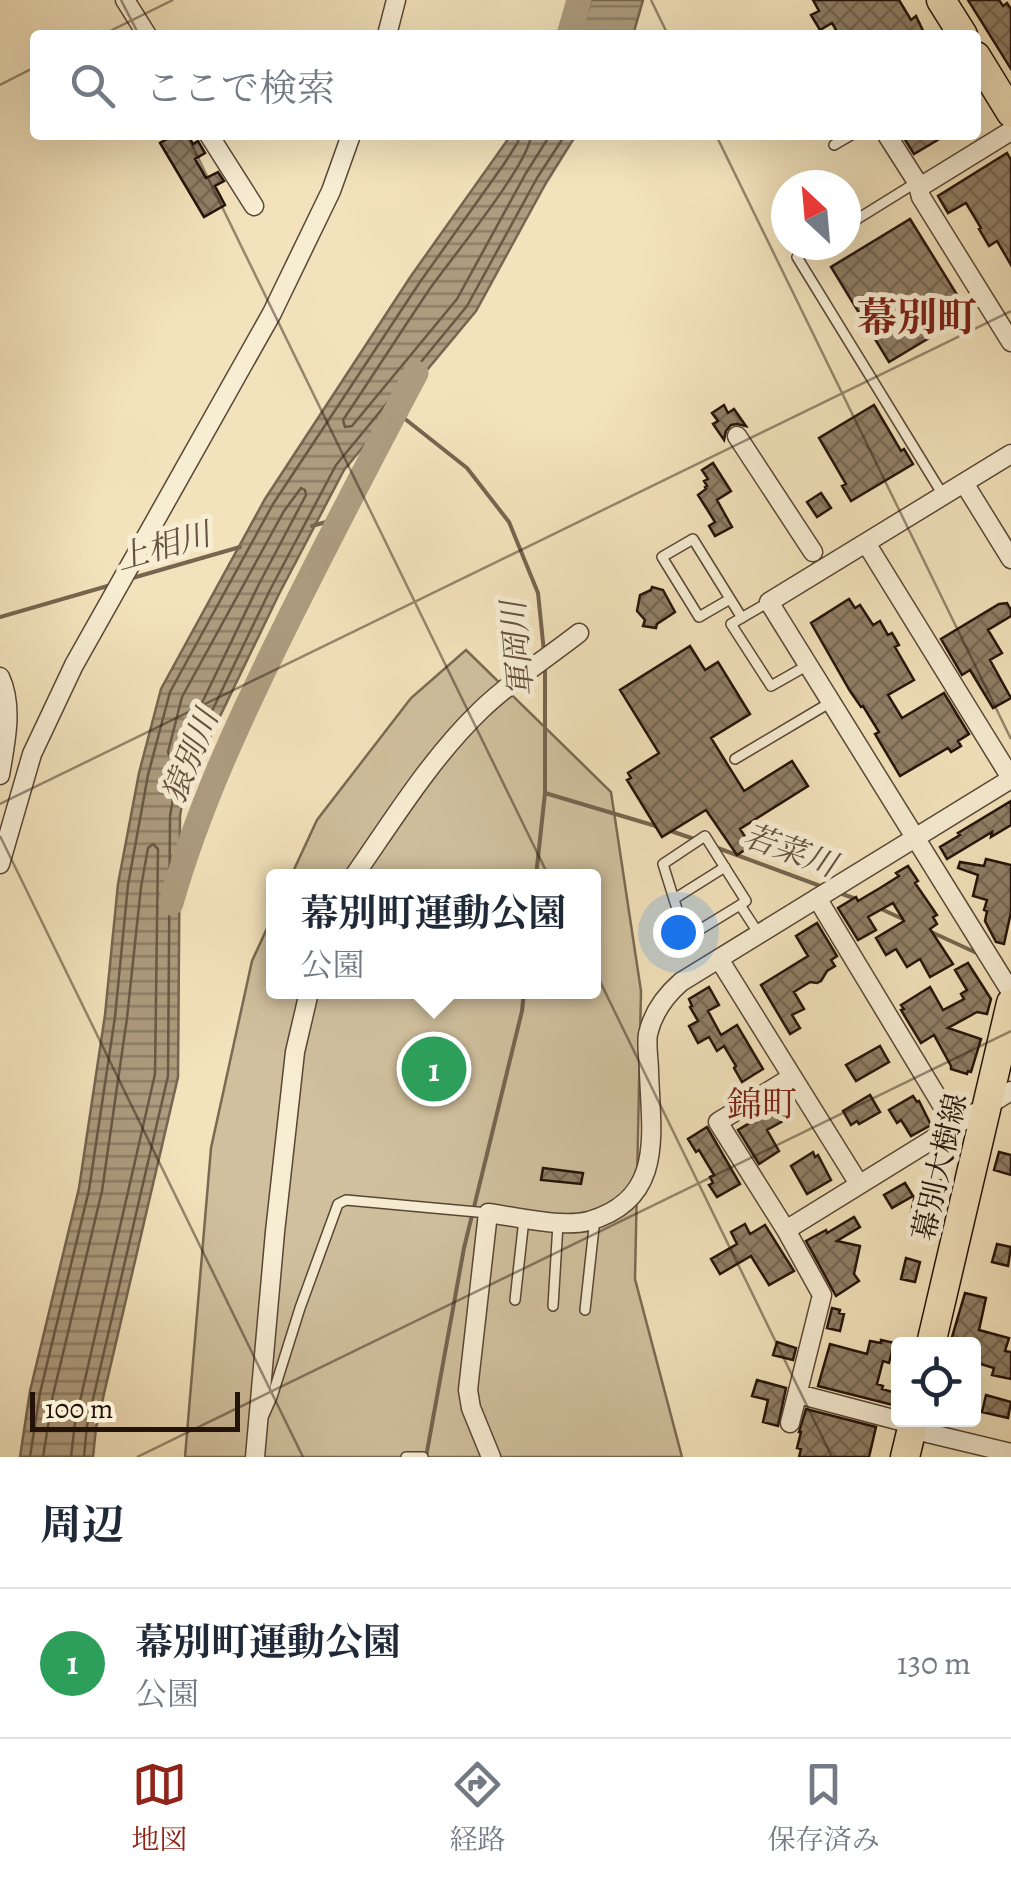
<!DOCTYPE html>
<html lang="ja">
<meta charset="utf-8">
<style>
body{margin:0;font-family:Alegreya,"Noto Serif JP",serif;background:#f6f6f7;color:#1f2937}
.controls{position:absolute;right:30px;bottom:30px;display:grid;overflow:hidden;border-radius:10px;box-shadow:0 10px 40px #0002}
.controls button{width:90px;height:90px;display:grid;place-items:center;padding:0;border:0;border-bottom:2px solid #e0e1e3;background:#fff;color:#1f2937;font:50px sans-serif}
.compass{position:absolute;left:771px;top:170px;width:90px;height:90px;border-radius:50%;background:#fff;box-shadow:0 10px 40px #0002;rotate:334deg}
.scale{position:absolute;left:30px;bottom:25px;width:210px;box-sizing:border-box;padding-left:10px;border:5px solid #24130a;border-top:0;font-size:28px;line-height:35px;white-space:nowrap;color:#24130a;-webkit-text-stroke:8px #f7edd3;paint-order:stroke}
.you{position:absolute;left:678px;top:932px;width:35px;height:35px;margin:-25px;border:8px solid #fff;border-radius:50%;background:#1a73e8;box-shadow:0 0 0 15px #1a73e833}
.badge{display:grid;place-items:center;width:65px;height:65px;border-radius:50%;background:#8f2418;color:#fff;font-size:32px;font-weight:700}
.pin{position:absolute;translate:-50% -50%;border:5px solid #fff;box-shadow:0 2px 10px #0006}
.popup{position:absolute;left:266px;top:869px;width:335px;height:130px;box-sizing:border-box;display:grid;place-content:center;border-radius:10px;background:#fff;filter:drop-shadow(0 2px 8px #0005);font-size:32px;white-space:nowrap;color:#747a83}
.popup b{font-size:38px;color:#1f2937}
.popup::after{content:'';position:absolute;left:50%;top:100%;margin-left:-20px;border:20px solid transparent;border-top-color:#fff}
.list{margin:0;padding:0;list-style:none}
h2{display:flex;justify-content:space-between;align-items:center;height:130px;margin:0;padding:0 40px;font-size:42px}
h2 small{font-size:32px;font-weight:400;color:#747a83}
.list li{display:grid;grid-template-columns:65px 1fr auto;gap:30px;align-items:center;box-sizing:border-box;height:150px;padding:0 40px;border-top:2px solid #e0e1e3}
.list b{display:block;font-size:38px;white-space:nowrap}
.list p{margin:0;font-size:32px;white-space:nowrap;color:#747a83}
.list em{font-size:32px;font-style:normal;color:#747a83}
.icon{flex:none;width:55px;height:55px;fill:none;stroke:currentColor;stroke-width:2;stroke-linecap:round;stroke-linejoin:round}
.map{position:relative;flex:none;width:1011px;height:1457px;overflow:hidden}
.search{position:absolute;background:#fff;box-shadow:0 10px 40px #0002;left:30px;right:30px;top:30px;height:110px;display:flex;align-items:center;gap:25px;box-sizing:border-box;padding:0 35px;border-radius:10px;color:#747a83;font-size:38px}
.sheet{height:280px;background:#fff}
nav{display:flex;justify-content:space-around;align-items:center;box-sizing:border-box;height:140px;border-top:2px solid #e0e1e3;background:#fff;font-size:28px;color:#747a83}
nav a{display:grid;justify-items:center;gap:5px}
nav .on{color:#8f2418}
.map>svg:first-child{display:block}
.green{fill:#d0c09e;stroke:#7a6a54;stroke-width:2.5}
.water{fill:url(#water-rules);stroke:#766550;stroke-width:2.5}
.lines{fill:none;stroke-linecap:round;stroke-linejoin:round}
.shore{stroke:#685844;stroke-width:2.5}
.stream{stroke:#766550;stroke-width:4}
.river{stroke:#ad9c7f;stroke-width:25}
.building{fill:url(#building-cross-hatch);stroke:#24130a;stroke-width:2.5}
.lane-casing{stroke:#584736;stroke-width:12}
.street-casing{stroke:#584736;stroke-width:21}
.primary-casing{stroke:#24130a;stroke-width:31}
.lane{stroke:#f7edd3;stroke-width:9}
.street{stroke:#f7edd3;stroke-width:18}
.primary{stroke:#f3e3bc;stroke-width:28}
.ticks{fill:none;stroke:#24130a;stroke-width:2.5;stroke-opacity:0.45}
.labels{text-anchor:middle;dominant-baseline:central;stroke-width:10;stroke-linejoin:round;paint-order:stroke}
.street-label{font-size:30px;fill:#24130a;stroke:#f7edd3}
.water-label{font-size:32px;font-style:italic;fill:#62513f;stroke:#f7edd3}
.quarter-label{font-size:35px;fill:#7a1f14;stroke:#f7edd3}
.district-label{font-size:40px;font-weight:bold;fill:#7a1f14;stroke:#f7edd3}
</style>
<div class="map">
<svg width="1011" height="1457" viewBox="0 0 1011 1457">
<defs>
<pattern id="water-rules" width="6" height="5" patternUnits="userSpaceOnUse" patternTransform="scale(2.5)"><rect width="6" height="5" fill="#ad9c7f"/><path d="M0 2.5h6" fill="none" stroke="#8d7e66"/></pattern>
<pattern id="building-cross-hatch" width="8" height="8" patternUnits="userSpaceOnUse" patternTransform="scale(2.5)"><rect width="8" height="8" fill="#907f67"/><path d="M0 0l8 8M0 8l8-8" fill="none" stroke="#756753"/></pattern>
</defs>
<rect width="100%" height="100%" fill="#f3e3bc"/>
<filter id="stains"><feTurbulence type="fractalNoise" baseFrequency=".002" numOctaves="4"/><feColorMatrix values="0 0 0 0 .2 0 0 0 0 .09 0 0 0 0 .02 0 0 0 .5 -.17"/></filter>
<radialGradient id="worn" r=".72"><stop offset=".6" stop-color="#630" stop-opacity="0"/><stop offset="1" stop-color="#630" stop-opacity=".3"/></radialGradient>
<path class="green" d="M466 650 611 792 641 991 635 1279 682 1457H185L211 1148 252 961 274 913V992H594V876H291L317 820 411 698Z"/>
<path class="water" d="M591 0H643L633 35H573L588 11Z
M511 135H576L546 183 476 311 344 470 279 594 184 791 180 816 178 1077 96 1428 93 1457H20L30 1391 79 1188 105 1015 118 884 139 773 161 689 265 499 411 276Z"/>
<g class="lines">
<path class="shore" d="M531 135C530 163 450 260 429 290 400 333 372 377 343 420L345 427 352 426 457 299 526 173 550 135
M301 488 305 490 306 495 259 584 177 755 170 757 168 752 182 697 284 511Z
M30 1457 40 1393 89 1190 115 1017 128 885 148 775 170 692 273 504 420 282 504 164 518 142 519 135
M43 1457 53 1395 102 1191 127 1018 141 887 148 848 153 844 158 849 155 1074 75 1423 71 1457
M84 1457 87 1425 168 1076 170 816 175 788 270 590 336 465 467 306 537 178 565 135"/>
<path class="stream" d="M395 411 467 468 509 522 538 593 544 652
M312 526 340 518
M129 579 240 547
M0 617 111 585
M545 793 659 827
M668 830 697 840
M715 847 823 887
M536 876 545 793V667
M837 892 856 899
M879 908 907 921
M929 931 979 954
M426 1457 464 1248 522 1011 524 992"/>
<path class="river" d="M569 35 579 0
M171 903C199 805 242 714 287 623 329 539 372 456 416 373"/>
</g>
<path class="building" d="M813 0H899L911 20 916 16 925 35H839L832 23 820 30 811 15 819 11Z
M968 0H999L1003 6 1007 3 1011 9V69Z
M174 135H188L193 144 198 141 205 153 195 159 206 178 218 172 224 181 215 186 225 205 204 217 160 143Z
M902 135H946L914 154Z
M1007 153 1011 160V265L997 241 989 246 979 229 981 228 966 203 948 213 938 196Z
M910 219 969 314 889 362 831 267Z
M724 405 728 413 734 409 746 426 737 424 731 425 726 431 724 440 713 424 718 421 712 413Z
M874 405 901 451 904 449 913 464 851 501 842 486 846 484 819 438Z
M713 463 731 491 717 500 732 527 715 536 709 526 715 522 698 495 706 489 705 487 707 486 704 481 708 479 702 470Z
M821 493 831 508 817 517 807 502Z
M652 587 663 590 675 612 657 624 656 628 643 626 645 620 637 611 640 595 651 590Z
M849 599 855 608 860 605 873 625 880 621 888 635 892 633 899 645 895 647 914 680 888 695 902 718 944 693 969 734 958 741 961 746 951 752 948 748 900 776 875 734 879 732 863 706 861 707 850 691 811 623Z
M1007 603 1011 610V616L988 630 1002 653 990 660 1011 698 993 708 970 670 962 675 941 639 999 604Z
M690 646 705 670 718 662 750 714 711 738 744 791 792 761 808 786 740 829 751 846 737 855 706 810 662 837 627 780 631 778 628 773 659 753 620 690Z
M1011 801V825L991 837 992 832 947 859 940 847 960 835 958 833Z
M986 859 1011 865V912L1004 944 996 942 985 921 987 911 984 910 987 900 973 896 978 875 958 868 960 862 984 866Z
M908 866 918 881 915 883 937 915 933 917 937 924 930 929 953 964 930 977 920 959 907 967 896 949 886 955 876 938 904 921 893 903 868 917 876 930 858 940 838 908 856 897 858 901 880 888 899 876 896 873Z
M817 923 837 956 831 960 835 966 827 971 821 981 817 983 810 982 794 992 804 1009 792 1015 800 1028 790 1034 761 985 808 956 796 936Z
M968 963 991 999 987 1014 977 1012 948 1028 981 1039 971 1072 968 1071 967 1074 951 1069V1066L934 1035 921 1043 901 1010 904 1009 901 1005 930 987 943 1010 964 999 961 994 967 990 955 970Z
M709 987 719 1005 708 1011 721 1035 737 1025 763 1069 742 1082 734 1068 736 1066 724 1046 717 1051 709 1037 698 1043 689 1026 698 1021 690 1007 692 1006 689 999Z
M880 1046 889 1062 856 1081 846 1065Z
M870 1095 880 1112 859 1124 857 1121 851 1125 843 1111Z
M913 1096 917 1102 919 1101 931 1125 911 1136 901 1120 897 1123 889 1110Z
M775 1108 783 1121 767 1130 779 1151 759 1164 738 1130Z
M707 1127 740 1184 717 1197 709 1185 713 1183 710 1177 714 1175 699 1150 696 1152 688 1139Z
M813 1152 815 1157 818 1155 831 1180 807 1194 791 1166Z
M999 1152 1011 1155V1175L994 1170Z
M543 1168 583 1173 581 1184 541 1180Z
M949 1176 936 1228 909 1221 915 1195 928 1198 931 1185Z
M905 1183 913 1196 892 1208 884 1195Z
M854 1217 860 1227 837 1241 860 1246 854 1274 859 1281 836 1296 806 1241 826 1230 827 1233Z
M745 1224 750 1234 765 1225 794 1271 769 1285 751 1256 720 1274 711 1259 737 1244 731 1232Z
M997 1244 1011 1247 1008 1266 992 1262Z
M906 1258 920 1262 915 1282 901 1279Z
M965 1293 986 1298 979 1330 1009 1338 1005 1351 1011 1352V1379L992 1375 994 1368 974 1362V1344H950Z
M832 1308 840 1310 839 1313 844 1314 840 1331 827 1328Z
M881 1340 894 1343 889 1363 883 1361 877 1384 883 1386 882 1389 896 1393 893 1405 818 1386 830 1344 867 1354 870 1341 881 1343Z
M777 1342 796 1348 793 1360 773 1355Z
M757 1380 786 1388 778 1426 763 1422 768 1400 752 1396Z
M986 1395 1011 1402 1008 1418 982 1412Z
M806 1409 876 1427 869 1457H799L801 1449 797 1448 801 1432H799Z"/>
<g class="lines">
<defs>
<path id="lane" d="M834 145 851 135
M846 226 917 182
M816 245 797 257 943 495
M730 599 699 617 662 557 693 539 742 618
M769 602 731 624 771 686 808 665
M735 759 831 702
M674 899 725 867
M740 905 746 901 705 836 663 864 686 938 740 905 759 934
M515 1300 524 1219
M553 1306 558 1224
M585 1310 595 1218
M264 1415 272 1397 300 1308 338 1204 346 1200 488 1213
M406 1457H423"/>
<path id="street" d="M125 0 147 35
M387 35 396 0
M209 135 254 206
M887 135 917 182 921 197 1011 342
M920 187 1011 131
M737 436 813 552
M1011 454 769 602 1011 992
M964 483 1011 559
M866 543 1011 778
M0 677C14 707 5 744 0 775
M0 864 32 754 74 665 272 313 331 191 351 135
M354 876C393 820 431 758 481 710 511 681 547 658 579 633
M817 898 954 1125
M719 959 859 1184
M786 1230 1011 1091
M798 1394 912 1424
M790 1423 822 1295 786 1230 718 1122 792 1077
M911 1429 1011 1453
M255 1457 275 1232 295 1052 309 992
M491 1457 471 1408 468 1390 488 1213C517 1217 561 1228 589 1221 665 1199 651 1134 649 1072 649 1060 646 1045 648 1034 653 1012 665 996 681 982L1011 779"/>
<path id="primary" d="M941 0 963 35
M976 56 1011 113
M931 1344 1011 1003
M905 1457 914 1420"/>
</defs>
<use href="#lane" class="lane-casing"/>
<use href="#street" class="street-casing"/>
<use href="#primary" class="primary-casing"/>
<use href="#lane" class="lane"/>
<use href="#street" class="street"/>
<use href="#primary" class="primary"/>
</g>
<path class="ticks" d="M121 0 139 35M651 0 668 35M102 35 173 0M0 85 35 67M187 135 832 1457M716 135 1011 739M0 804 1011 311M0 836 303 1457M137 1457 1011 1031"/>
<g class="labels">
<g class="street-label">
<text transform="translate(940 1167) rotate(-77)">幕別大樹線</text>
</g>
<g class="water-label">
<text transform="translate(163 546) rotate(-16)">上相川</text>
<text transform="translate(517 649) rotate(-95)">軍岡川</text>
<text transform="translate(190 756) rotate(-68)">猿別川</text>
<text transform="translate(790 850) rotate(20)">若菜川</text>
</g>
<g class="quarter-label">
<text x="762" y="1104">錦町</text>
</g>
<g class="district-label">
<text x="917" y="317">幕別町</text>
</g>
</g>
<rect width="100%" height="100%" filter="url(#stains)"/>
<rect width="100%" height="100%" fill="url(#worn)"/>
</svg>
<div class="controls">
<button><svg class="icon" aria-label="locate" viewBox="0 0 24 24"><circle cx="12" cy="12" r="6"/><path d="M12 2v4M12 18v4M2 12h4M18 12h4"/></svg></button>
</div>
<svg class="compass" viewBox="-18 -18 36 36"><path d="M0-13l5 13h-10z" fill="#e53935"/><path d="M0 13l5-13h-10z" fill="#747a83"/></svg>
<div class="scale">100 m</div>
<div class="you"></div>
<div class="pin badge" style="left:434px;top:1069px;background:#2e9e5b">1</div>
<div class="popup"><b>幕別町運動公園</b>公園</div>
<div class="search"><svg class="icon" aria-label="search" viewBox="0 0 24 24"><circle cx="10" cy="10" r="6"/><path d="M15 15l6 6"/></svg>ここで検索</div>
</div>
<section class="sheet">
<h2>周辺<small></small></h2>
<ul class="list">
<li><span class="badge" style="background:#2e9e5b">1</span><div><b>幕別町運動公園</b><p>公園</p></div><em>130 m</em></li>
</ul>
</section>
<nav>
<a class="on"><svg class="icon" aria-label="map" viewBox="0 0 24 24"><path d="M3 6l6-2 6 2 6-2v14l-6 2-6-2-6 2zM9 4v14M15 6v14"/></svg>地図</a>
<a><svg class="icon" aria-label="directions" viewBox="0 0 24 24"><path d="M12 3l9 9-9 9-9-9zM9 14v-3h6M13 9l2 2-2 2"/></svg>経路</a>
<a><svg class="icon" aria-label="saved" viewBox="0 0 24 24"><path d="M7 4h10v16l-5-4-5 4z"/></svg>保存済み</a>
</nav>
